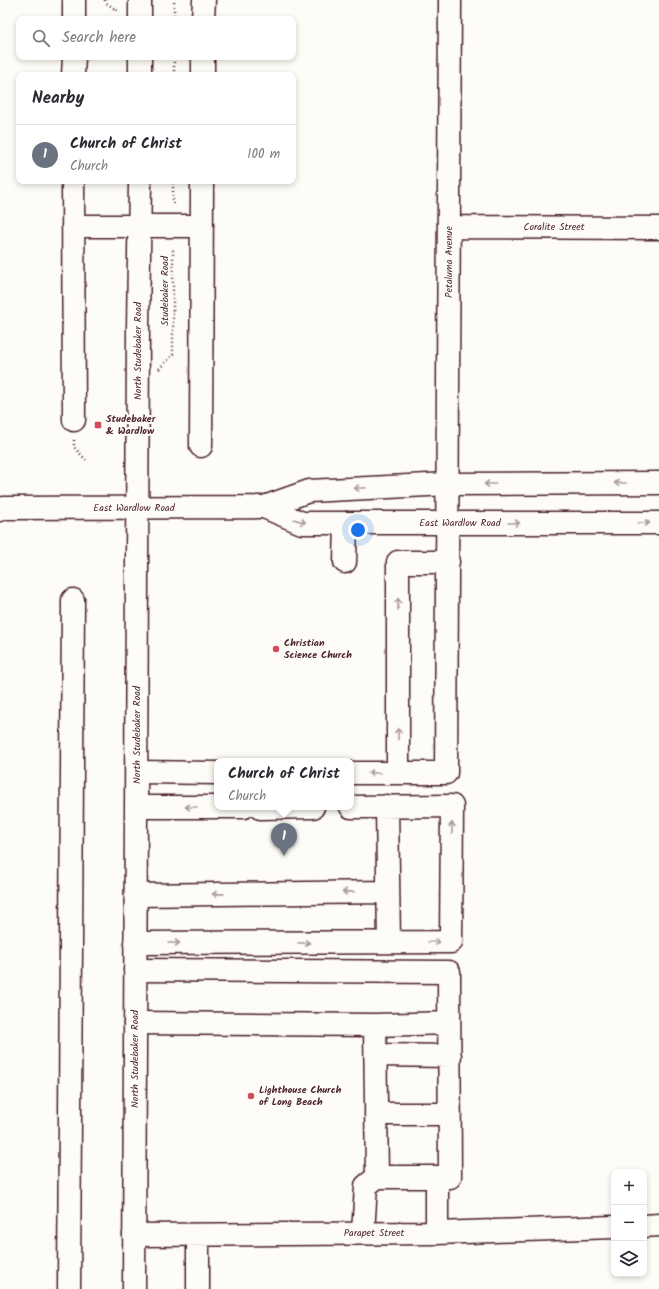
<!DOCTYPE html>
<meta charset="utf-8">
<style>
body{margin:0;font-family:Kalam,sans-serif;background:#f2f2f3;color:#2b2b33}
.controls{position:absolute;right:12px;bottom:12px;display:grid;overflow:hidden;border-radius:8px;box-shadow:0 2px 6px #0003}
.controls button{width:36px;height:36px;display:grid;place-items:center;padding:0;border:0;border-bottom:1px solid #e1e1e2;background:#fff;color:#2b2b33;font:20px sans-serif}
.you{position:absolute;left:358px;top:530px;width:14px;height:14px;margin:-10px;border:3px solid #fff;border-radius:50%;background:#1a73e8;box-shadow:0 0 0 6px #1a73e833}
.badge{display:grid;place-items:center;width:26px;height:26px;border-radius:50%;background:#7c3aed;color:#fff;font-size:13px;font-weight:700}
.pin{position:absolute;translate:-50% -33px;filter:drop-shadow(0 1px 2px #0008)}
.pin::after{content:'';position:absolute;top:21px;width:14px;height:12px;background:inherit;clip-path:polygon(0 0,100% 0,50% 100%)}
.popup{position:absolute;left:214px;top:758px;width:140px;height:52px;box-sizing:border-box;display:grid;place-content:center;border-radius:8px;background:#fff;filter:drop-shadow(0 1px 3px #0005);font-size:13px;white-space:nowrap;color:#7c7c81}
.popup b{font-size:15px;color:#2b2b33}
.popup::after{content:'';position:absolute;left:50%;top:100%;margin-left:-8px;border:8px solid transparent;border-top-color:#fff}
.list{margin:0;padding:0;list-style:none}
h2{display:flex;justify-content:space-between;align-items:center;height:52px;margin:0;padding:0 16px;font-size:17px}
h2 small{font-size:13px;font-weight:400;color:#7c7c81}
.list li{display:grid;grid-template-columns:26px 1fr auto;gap:12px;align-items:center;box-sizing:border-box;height:60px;padding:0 16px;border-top:1px solid #e1e1e2}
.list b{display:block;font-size:15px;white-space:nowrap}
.list p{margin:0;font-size:13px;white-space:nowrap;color:#7c7c81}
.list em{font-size:13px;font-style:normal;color:#7c7c81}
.icon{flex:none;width:22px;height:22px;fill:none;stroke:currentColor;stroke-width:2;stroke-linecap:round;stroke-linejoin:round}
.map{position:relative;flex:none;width:659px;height:1289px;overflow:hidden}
.search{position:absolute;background:#fff;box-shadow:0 2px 6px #0003;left:16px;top:16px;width:280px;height:44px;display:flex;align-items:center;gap:10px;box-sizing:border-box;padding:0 14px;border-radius:8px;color:#7c7c81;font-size:15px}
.panel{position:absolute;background:#fff;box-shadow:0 2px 6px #0003;left:16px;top:72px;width:280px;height:112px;border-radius:8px}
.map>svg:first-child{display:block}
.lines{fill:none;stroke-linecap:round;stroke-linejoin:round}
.minor-casing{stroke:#4a1f2b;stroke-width:25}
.major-casing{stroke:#4a1f2b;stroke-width:25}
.path{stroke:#4a1f2b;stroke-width:2.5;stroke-dasharray:1 3;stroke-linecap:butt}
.minor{stroke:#fdfcf7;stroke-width:22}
.major{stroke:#fdfcf7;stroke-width:22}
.oneway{stroke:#ac999b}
.poi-dot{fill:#d1495b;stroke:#fdfcf7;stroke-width:1.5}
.labels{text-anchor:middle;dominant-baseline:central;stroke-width:4;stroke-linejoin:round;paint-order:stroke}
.street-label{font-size:10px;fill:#4a1f2b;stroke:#fdfcf7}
.poi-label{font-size:10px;font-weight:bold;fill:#4a1f2b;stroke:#fdfcf7;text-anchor:start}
</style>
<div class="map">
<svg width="659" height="1289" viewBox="0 0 659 1289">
<rect width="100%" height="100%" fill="#fdfcf7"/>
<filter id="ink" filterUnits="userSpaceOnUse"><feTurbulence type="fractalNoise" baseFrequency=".025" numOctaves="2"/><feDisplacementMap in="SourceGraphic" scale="8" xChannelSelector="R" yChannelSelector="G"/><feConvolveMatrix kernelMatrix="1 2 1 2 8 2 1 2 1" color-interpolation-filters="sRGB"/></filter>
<g filter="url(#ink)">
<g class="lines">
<defs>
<path id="minor" d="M74 19V0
M203 19 204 0
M73 75 74 57
M203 75V57
M73 181 74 420
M73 226H202
M449 227 659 228
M201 446 202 181
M345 562 346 523
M137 772 217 773
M351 773H446L450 0
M398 773V562H448
M387 806 389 942
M137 807H244
M260 808 313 807
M136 895 387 892
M135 943 451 942 452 806 351 807
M135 970 449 972 450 1177H437V1233
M135 1023 375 1025 449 1023
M376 1055 450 1056
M376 1114H450
M377 1177H437
M644 1226 659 1225
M363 1233 366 1186 377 1177 375 1025
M134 1235 437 1233 614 1227
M198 1235V1289
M69 1289 73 600"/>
<path id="major" d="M140 0V19
M140 57V75
M264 507 302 523H659
M0 510 4 508 264 507 309 491 448 484 659 483
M134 1289 138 330 140 181"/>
</defs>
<use href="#minor" class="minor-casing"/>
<use href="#major" class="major-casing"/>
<path class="path" d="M105 0V2L119 12
M174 19V0
M174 75V57
M173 204V181
M159 369 173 355V247
M74 440V447L86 460"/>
<use href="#minor" class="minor"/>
<use href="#major" class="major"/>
</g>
<defs><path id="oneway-shaft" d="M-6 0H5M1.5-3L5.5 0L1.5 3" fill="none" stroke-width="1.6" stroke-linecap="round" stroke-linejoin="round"/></defs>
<g class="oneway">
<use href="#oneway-shaft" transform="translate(620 483) rotate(180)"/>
<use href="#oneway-shaft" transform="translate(490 484) rotate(180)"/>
<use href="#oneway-shaft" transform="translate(360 488) rotate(177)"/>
<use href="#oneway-shaft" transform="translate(300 521) rotate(16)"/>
<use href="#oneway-shaft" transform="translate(514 523)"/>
<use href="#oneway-shaft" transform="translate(644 523)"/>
<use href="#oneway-shaft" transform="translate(398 604) rotate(-90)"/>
<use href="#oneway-shaft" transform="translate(398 734) rotate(-90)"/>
<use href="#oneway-shaft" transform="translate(374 773) rotate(180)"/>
<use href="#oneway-shaft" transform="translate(191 807) rotate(-180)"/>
<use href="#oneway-shaft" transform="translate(452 828) rotate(-89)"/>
<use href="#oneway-shaft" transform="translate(348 892) rotate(179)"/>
<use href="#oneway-shaft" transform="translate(218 894) rotate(179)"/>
<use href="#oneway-shaft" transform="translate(434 942)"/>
<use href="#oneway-shaft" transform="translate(174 943)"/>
<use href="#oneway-shaft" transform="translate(304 943)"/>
</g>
</g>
<g class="poi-dot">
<rect x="94" y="421" width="8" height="8" rx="2"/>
<circle cx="276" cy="649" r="4"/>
<circle cx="251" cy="1096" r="4"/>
</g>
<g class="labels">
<g class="street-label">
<text x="554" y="227">Coralite Street</text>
<text transform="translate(449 262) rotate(-90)">Petaluma Avenue</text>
<text transform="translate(165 291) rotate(-90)">Studebaker Road</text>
<text transform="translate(138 351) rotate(-90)">North Studebaker Road</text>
<text x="134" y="508">East Wardlow Road</text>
<text x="460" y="523">East Wardlow Road</text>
<text transform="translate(137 735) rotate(-90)">North Studebaker Road</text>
<text transform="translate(135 1059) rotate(-90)">North Studebaker Road</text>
<text x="374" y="1233">Parapet Street</text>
</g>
<g class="poi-label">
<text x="106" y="419">Studebaker<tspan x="106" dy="12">&amp; Wardlow</tspan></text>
<text x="284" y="643">Christian<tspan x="284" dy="12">Science Church</tspan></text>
<text x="259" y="1090">Lighthouse Church<tspan x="259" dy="12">of Long Beach</tspan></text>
</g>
</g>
</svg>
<div class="controls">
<button>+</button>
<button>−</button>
<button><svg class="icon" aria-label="layers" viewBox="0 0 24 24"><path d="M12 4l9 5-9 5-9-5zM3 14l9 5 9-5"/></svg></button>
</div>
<div class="you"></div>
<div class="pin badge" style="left:284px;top:856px;background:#6b7280">1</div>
<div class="popup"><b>Church of Christ</b>Church</div>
<div class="search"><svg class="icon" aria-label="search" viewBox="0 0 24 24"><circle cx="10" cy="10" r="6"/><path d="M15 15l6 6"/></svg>Search here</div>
<section class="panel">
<h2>Nearby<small></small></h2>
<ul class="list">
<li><span class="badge" style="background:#6b7280">1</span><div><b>Church of Christ</b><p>Church</p></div><em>100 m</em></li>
</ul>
</section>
</div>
